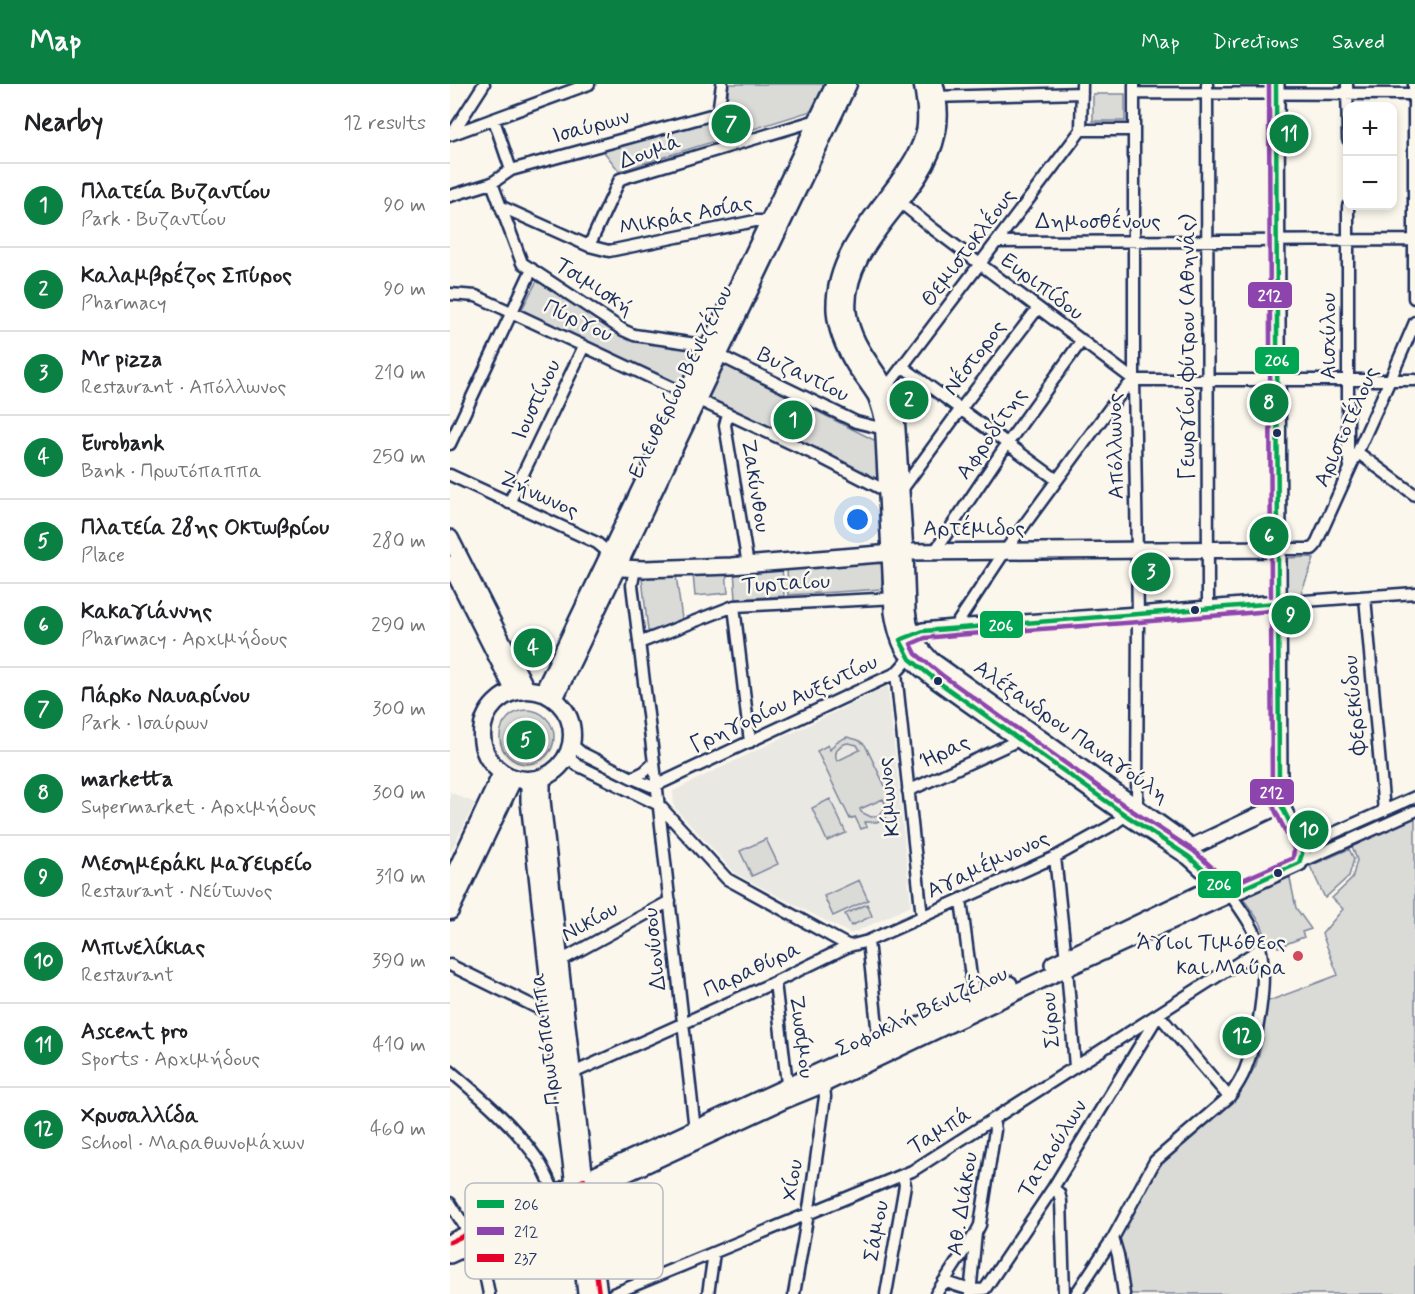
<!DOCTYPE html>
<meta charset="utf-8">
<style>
body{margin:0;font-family:Mynerve,sans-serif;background:#f2f2f2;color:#202124}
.controls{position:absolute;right:18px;top:18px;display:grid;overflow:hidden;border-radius:12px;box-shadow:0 3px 9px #0003}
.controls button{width:54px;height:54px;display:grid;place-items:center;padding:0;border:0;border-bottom:2px solid #e0e0e0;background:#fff;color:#202124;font:30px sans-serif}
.you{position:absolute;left:408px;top:436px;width:21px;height:21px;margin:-15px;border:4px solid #fff;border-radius:50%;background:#1a73e8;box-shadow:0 0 0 9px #1a73e833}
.badge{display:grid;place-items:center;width:39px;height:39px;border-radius:50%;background:#0b8043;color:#fff;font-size:20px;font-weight:700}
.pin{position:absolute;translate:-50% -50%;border:3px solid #fff;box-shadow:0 2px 6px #0006}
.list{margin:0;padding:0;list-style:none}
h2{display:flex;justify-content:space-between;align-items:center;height:78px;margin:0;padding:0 24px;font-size:26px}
h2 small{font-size:20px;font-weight:400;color:#757577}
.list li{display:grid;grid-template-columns:39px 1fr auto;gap:18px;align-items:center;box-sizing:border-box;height:84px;padding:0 24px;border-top:2px solid #e0e0e0}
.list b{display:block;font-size:22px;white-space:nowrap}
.list p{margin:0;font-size:20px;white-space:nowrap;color:#757577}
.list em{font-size:20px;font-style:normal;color:#757577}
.map{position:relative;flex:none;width:965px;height:1210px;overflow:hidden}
header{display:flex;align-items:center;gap:36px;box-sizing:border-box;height:84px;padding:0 30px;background:#0b8043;color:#fff}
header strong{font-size:28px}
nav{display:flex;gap:33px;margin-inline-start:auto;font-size:21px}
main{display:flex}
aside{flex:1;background:#fff}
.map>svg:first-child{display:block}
.built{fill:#eae8e2}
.green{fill:#dadad7;stroke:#7a849a;stroke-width:1.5;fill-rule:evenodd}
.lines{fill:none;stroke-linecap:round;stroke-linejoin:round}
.street-casing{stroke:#1b2f5e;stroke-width:15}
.secondary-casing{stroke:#1b2f5e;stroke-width:20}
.primary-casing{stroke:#1b2f5e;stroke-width:21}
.street{stroke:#fbf7ec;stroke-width:10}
.secondary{stroke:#fbf7ec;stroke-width:15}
.primary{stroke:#fbf7ec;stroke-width:16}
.bus-1-casing{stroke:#fbf7ec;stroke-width:9}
.bus-2-casing{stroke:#fbf7ec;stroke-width:9}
.bus-3-casing{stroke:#fbf7ec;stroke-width:9}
.bus-1{stroke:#00a651;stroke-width:4.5}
.bus-2{stroke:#8e44ad;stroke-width:4.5}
.bus-3{stroke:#e4002b;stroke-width:4.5}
.bus-dot{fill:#1b2f5e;stroke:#fbf7ec;stroke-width:2}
.poi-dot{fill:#d1495b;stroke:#fbf7ec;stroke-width:2}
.labels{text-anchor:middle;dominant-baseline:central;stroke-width:5;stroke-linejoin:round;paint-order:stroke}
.street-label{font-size:22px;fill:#1b2f5e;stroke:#fbf7ec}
.poi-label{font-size:22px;fill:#1b2f5e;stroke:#fbf7ec;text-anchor:end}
.key{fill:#fbf7ec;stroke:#b8bbc1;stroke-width:1.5}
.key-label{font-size:16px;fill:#1b2f5e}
.line-badge{stroke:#fbf7ec;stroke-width:2}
.badge-label{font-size:16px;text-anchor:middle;font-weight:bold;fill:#fff}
</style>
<header>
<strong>Map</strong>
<nav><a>Map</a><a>Directions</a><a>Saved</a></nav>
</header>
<main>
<aside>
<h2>Nearby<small>12 results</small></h2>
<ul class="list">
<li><span class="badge">1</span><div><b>Πλατεία Βυζαντίου</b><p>Park · Βυζαντίου</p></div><em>90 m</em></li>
<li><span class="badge">2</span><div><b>Καλαμβρέζος Σπύρος</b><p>Pharmacy</p></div><em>90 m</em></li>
<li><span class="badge">3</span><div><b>Mr pizza</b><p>Restaurant · Απόλλωνος</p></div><em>210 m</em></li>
<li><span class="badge">4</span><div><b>Eurobank</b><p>Bank · Πρωτόπαππα</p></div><em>250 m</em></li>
<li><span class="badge">5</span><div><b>Πλατεία 28ης Οκτωβρίου</b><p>Place</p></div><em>280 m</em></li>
<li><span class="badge">6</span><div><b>Κακαγιάννης</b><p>Pharmacy · Αρχιμήδους</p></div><em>290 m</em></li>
<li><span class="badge">7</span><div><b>Πάρκο Ναυαρίνου</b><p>Park · Ισαύρων</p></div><em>300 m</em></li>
<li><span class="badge">8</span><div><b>marketta</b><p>Supermarket · Αρχιμήδους</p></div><em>300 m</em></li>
<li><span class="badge">9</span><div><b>Μεσημεράκι μαγειρείο</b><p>Restaurant · Νεύτωνος</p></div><em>310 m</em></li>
<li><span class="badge">10</span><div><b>Μπινελίκιας</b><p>Restaurant</p></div><em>390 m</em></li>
<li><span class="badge">11</span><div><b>Ascent pro</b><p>Sports · Αρχιμήδους</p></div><em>410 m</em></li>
<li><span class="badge">12</span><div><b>Χρυσαλλίδα</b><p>School · Μαραθωνομάχων</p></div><em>460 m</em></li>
</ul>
</aside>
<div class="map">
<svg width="965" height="1210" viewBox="0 0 965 1210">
<rect width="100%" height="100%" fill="#fbf7ec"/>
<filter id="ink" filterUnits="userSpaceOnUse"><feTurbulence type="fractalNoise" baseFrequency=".0167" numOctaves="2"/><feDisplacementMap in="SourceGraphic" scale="12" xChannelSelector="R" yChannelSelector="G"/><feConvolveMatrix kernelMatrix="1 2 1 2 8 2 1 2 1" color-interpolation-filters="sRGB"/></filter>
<g filter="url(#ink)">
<path class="built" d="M438 602 461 822 401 850 286 790 224 723 223 707Z
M0 708 25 719 1 767H0Z"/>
<path class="green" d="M279 0H374L361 27 169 87 151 64 274 33 276 26Z
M643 10H675V37H643Z
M88 195 172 252 244 266C244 281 239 291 229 301L71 227Z
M273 280 426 357 430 398 257 315Z
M862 473 864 475 851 509 836 510V474Z
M432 474V505L338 511 337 481Z
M332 482 334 512 286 515 284 486Z
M276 487 278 509 245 512 243 490Z
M226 491 232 535 202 548 198 547 192 494Z
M50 653a27 27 0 1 1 54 0a27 27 0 1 1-54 0Z
M397 653 408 656 415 661 439 710 441 718 440 726 436 734 428 738H415L417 743 411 745 405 733 400 735 367 667 378 661 380 666 386 658ZM398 659 407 661 410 666 387 677C383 668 389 660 398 659ZM433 715C439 724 431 732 421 733L411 728 410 725Z
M380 715 396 749 377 757 362 724Z
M965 733V1210H679L667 1158 706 1085 787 1014 806 981 813 955 816 918 888 891 872 850 893 825 882 814 902 795 907 776 902 762Z
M316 755 328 780 302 792 290 767Z
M899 765 904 775 899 792 875 814 860 782Z
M839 790 846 824 861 845 852 848 854 853 828 863 826 860 820 862 810 838 794 816 793 813Z
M409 796 418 816 383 832 374 812Z
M417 820 422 832 401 842 395 830Z"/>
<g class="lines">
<defs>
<path id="street" d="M757 0 758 525
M897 0 898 55
M684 9 965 10
M482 13 632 9
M44 36 61 86
M631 46H684
M631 46 632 0
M2 50 34 0
M0 51 139 0
M42 99 72 179 173 246 184 251 246 260 406 338 434 345
M0 112 42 99 61 86 268 29 272 0
M450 118 482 144 684 296
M50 122 139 162 159 167 305 137H322
M898 122V372L900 382
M548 158 965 156
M139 162 170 95 367 36 369 37
M0 210 26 212 61 228 370 373 438 408 451 407 510 326 588 224
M964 214V0
M453 283 607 396
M684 296H965
M436 304 631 46
M278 330 275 341 298 481
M0 360 82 185
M907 368 965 411
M0 391 147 459 159 469
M59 419 134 262
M827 465H862L865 462 940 296 965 238
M485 467 557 360 632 256
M185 484 182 501 204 679 245 1046
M915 513 934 727
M827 519 965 509
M284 522 300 658
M504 544 555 467 671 309 684 296
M189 559 284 522 448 514
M446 589 472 833
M121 660 132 669 182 694 201 702 207 701 446 589 464 569
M117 672 127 681 209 721 277 795 399 862
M182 694 194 688 204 679
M458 707 569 656 572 653
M852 763 965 713
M605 773 617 885 625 983
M849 779 965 727
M511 816 524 916
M418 857 429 961
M110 877 220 817
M0 881 102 931
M325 898 338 1008
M709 931 779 1013
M0 987C32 1014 64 1041 88 1076 95 1086 100 1099 105 1110
M123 989 325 898 399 862 418 857 605 773 661 742 687 723 688 531 684 296V0
M603 1104 609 1109 611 1117 614 1210
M0 1119 19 1149
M663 1154 668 1171 674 1210
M25 1160 35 1190 39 1210
M494 1197C507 1202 522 1208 535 1205L603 1104 706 935
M163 1210 462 1087 810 865
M258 1210 264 1169
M344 1210 360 1118 375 1013 374 1000 371 995
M436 1210 455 1101 453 1091
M486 1210 525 1150
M520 1210 526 1149 530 1141 545 1046 543 1036
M626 1210 663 1154 705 1077 779 1013C785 1005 791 996 795 986 808 954 818 896 810 863 805 844 791 826 780 810"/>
<path id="secondary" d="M472 0C475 15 477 30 475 45 471 65 459 82 448 98 420 136 383 176 385 226 386 246 395 266 405 282 412 292 420 302 426 312 429 319 431 327 433 334L443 528C449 566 457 574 487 597L677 732 739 773 780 810
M485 0C489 16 491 34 487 50 474 115 392 157 398 228 402 260 422 279 437 305 441 313 444 322 446 331L455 468 457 526 459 540 466 559 481 576 742 763
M0 454 77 606
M161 472 168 482 172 484 194 485 281 482 455 468 827 465
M0 480 64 607
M454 554 473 547 504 544 688 531 827 519
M92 694V716C110 881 128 1045 149 1210
M79 697V717L103 937 124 1101 136 1210
M740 772 742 763 831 721
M603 880 770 800
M0 1158 559 900
M0 1171 335 1016 374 1000 606 889 849 779 852 770V763L831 721 829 711 826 0"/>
<path id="primary" d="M32 651a45 45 0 1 1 90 0a45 45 0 1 1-90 0Z
M93 609 385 0
M104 615 398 0
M0 800 52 689
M0 827 63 695"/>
</defs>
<use href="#street" class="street-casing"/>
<use href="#secondary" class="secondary-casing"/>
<use href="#primary" class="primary-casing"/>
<use href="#street" class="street"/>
<use href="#secondary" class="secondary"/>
<use href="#primary" class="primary"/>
<defs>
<path id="bus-1" d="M826 0 829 711 831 721 852 763V770L849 779 780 810 739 773 677 732 487 597 460 575 450 556 473 547 827 519"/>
<path id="bus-2" d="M819 0 821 512
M821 527 822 712 824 724 844 765 843 774 781 801 744 767 681 726 492 591 466 570 461 560 475 554 505 551 689 538Z"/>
<path id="bus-3" d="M0 1158 134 1096 149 1210"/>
</defs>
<use href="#bus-1" class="bus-1-casing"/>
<use href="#bus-2" class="bus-2-casing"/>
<use href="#bus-3" class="bus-3-casing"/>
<use href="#bus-1" class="bus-1"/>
<use href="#bus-2" class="bus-2"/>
<use href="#bus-3" class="bus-3"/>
</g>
</g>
<g class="bus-dot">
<circle cx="827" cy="349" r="5"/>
<circle cx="745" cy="526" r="5"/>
<circle cx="488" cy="597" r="5"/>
<circle cx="828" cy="789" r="5"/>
</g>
<circle class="poi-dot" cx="848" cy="872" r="6"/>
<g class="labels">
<g class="street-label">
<text transform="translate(141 43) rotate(-15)">Ισαύρων</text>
<text transform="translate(200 68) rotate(-20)">Δουμά</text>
<text transform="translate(236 132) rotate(-11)">Μικράς Ασίας</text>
<text x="648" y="138">Δημοσθένους</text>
<text transform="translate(519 164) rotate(-53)">Θεμιστοκλέους</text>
<text transform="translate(144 203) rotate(33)">Τσιμισκή</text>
<text transform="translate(592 203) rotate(37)">Ευριπίδου</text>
<text transform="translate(128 237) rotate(25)">Πύργου</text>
<text transform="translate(879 252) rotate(-90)">Αισχύλου</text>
<text transform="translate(738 263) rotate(-90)">Γεωργίου Φύτρου (Αθηνάς)</text>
<text transform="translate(525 274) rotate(-53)">Νέστορος</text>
<text transform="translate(353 291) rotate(26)">Βυζαντίου</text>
<text transform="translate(231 298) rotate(-64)">Ελευθερίου Βενιζέλου</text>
<text transform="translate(87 316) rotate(-65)">Ιουστίνου</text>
<text transform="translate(897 343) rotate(-66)">Αριστοτέλους</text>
<text transform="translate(542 350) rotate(-55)">Αφροδίτης</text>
<text transform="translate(666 362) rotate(-91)">Απόλλωνος</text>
<text transform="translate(305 402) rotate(81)">Ζακύνθου</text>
<text transform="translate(89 411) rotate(25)">Ζήνωνος</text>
<text x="524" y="445">Αρτέμιδος</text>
<text transform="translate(336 500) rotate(-3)">Τυρταίου</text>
<text transform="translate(334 620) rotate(-25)">Γρηγορίου Αυξεντίου</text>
<text transform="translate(905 621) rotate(-95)">Φερεκύδου</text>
<text transform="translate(621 648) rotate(35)">Αλέξανδρου Παναγούλη</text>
<text transform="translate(495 668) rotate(-25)">Ήρας</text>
<text transform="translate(439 713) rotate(-96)">Κίμωνος</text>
<text transform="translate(538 781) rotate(-25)">Αγαμέμνονος</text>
<text transform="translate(140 838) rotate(-29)">Νικίου</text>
<text transform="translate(205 865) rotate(-96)">Διονύσου</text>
<text transform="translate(302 886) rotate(-25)">Παραθύρα</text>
<text transform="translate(472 928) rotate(-25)">Σοφοκλή Βενιζέλου</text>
<text transform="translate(601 936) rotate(-95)">Σύρου</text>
<text transform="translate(351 953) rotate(83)">Ζωσίμου</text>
<text transform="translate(96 955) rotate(-97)">Πρωτόπαππα</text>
<text transform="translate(490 1047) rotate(-32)">Ταμπά</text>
<text transform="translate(603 1065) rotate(-58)">Ταταούλων</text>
<text transform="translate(343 1096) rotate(-81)">Χίου</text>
<text transform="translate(513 1120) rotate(-81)">Αθ. Διάκου</text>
<text transform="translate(427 1147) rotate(-80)">Σάμου</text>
</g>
<g class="poi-label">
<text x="836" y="859">Άγιοι Τιμόθεος<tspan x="836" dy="25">και Μαύρα</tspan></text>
</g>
</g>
<rect x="15" y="1099" width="198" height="96" rx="9" class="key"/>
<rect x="27" y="1116" width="27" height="8" fill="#00a651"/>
<rect x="27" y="1143" width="27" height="8" fill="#8e44ad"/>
<rect x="27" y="1170" width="27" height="8" fill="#e4002b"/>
<g class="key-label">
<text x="64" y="1126">206</text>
<text x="64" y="1153">212</text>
<text x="64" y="1180">237</text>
</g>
<g class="line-badge">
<rect x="797" y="197" width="46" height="28" rx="6" fill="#8e44ad"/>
<rect x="804" y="262" width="46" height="29" rx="6" fill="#00a651"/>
<rect x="529" y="526" width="45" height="29" rx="6" fill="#00a651"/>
<rect x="799" y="694" width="46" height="28" rx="6" fill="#8e44ad"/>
<rect x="747" y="786" width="45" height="29" rx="6" fill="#00a651"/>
</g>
<g class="badge-label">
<text x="820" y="217">212</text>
<text x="827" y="282">206</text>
<text x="551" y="547">206</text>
<text x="822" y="714">212</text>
<text x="769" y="806">206</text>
</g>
</svg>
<div class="controls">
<button>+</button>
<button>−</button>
</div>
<div class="you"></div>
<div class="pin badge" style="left:343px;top:336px">1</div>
<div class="pin badge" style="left:459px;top:316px">2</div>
<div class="pin badge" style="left:701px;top:488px">3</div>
<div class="pin badge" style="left:83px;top:564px">4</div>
<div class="pin badge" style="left:76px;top:656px">5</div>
<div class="pin badge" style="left:819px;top:452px">6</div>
<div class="pin badge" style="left:281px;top:40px">7</div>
<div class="pin badge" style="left:819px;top:319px">8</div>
<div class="pin badge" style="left:841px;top:531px">9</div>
<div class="pin badge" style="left:859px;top:746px">10</div>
<div class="pin badge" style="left:839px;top:50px">11</div>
<div class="pin badge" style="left:792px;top:952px">12</div>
</div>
</main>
